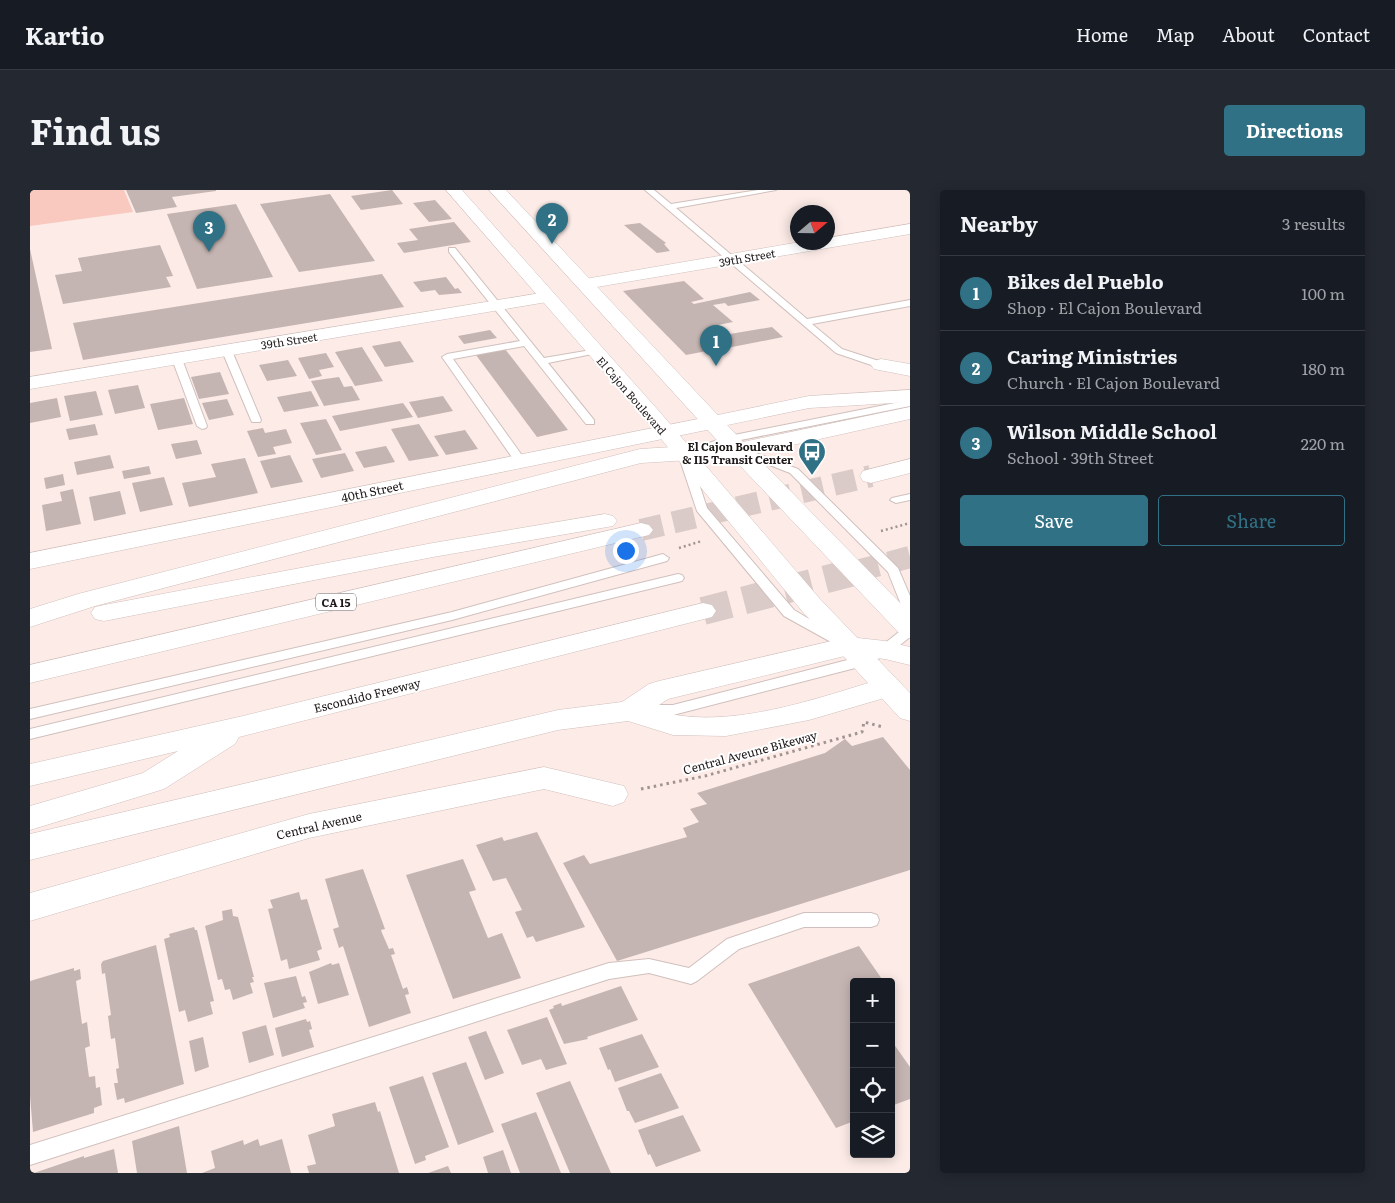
<!DOCTYPE html>
<meta charset="utf-8">
<style>
body{margin:0;font-family:Literata,serif;background:#242831;color:#f1f3f6}
.controls{position:absolute;right:15px;bottom:15px;display:grid;overflow:hidden;border-radius:5px;box-shadow:0 2px 12px #0003}
.controls button{width:45px;height:45px;display:grid;place-items:center;padding:0;border:0;border-bottom:1px solid #363941;background:#171b24;color:#f1f3f6;font:25px sans-serif}
.compass{position:absolute;left:760px;top:15px;width:45px;height:45px;border-radius:50%;background:#171b24;box-shadow:0 2px 12px #0003;rotate:70deg}
.you{position:absolute;left:595px;top:360px;width:18px;height:18px;margin:-12px;border:4px solid #fff;border-radius:50%;background:#1a73e8;box-shadow:0 0 0 8px #1a73e833}
.badge{display:grid;place-items:center;width:32px;height:32px;border-radius:50%;background:#317185;color:#fff;font-size:16px;font-weight:700}
.pin{position:absolute;translate:-50% -41px;filter:drop-shadow(0 1px 2px #0008)}
.pin::after{content:'';position:absolute;top:26px;width:18px;height:15px;background:inherit;clip-path:polygon(0 0,100% 0,50% 100%)}
.list{margin:0;padding:0;list-style:none}
h2{display:flex;justify-content:space-between;align-items:center;height:65px;margin:0;padding:0 20px;font-size:21px}
h2 small{font-size:16px;font-weight:400;color:#9ea1a6}
.list li{display:grid;grid-template-columns:32px 1fr auto;gap:15px;align-items:center;box-sizing:border-box;height:75px;padding:0 20px;border-top:1px solid #363941}
.list b{display:block;font-size:19px;white-space:nowrap}
.list p{margin:0;font-size:16px;white-space:nowrap;color:#9ea1a6}
.list em{font-size:16px;font-style:normal;color:#9ea1a6}
.actions{display:flex;gap:10px;padding:15px 20px}
.actions a{flex:1;padding:11px 0;border:1px solid #317185;border-radius:5px;text-align:center;font-size:18px;color:#317185}
.actions .main{background:#317185;color:#fff}
.icon{flex:none;width:28px;height:28px;fill:none;stroke:currentColor;stroke-width:2;stroke-linecap:round;stroke-linejoin:round}
.map{position:relative;flex:none;width:880px;height:983px;overflow:hidden;border-radius:5px}
header{display:flex;align-items:center;gap:30px;box-sizing:border-box;height:70px;padding:0 25px;background:#171b24;border-bottom:1px solid #363941}
header strong{font-size:24px}
nav{display:flex;gap:28px;margin-inline-start:auto;font-size:18px}
.intro{display:flex;align-items:center;justify-content:space-between;box-sizing:border-box;height:120px;padding:0 30px}
h1{margin:0;font-size:35px}
.button{padding:12px 22px;border-radius:5px;background:#317185;color:#fff;font-size:18px;font-weight:700}
main{display:flex;gap:30px;padding:0 30px}
aside{flex:1;background:#171b24;border-radius:5px;box-shadow:0 2px 12px #0003}
.map>svg:first-child{display:block}
.green{fill:#f9c9c0}
.building{fill:#c5b5b2}
.lines{fill:none;stroke-linecap:round;stroke-linejoin:round}
.motorway-tunnel-far1{stroke:#dbcbc8;stroke-width:22;stroke-dasharray:22 11;stroke-linecap:butt}
.motorway-tunnel{stroke:#dbcbc8;stroke-width:28;stroke-dasharray:28 14;stroke-linecap:butt}
.service-casing{stroke:#d0c0bd;stroke-width:2}
.minor-casing{stroke:#d0c0bd;stroke-width:1}
.tertiary-casing{stroke:#d0c0bd;stroke-width:1}
.primary-casing{stroke:#d0c0bd;stroke-width:1}
.motorway-casing{stroke:#d0c0bd;stroke-width:1}
.path-far1{stroke:#a09491;stroke-width:2.5;stroke-dasharray:2 3;stroke-linecap:butt}
.path{stroke:#a09491;stroke-width:3;stroke-dasharray:2.5 4;stroke-linecap:butt}
.service{fill:#fff;fill-rule:evenodd}
.minor{fill:#fff;fill-rule:evenodd}
.tertiary{fill:#fff;fill-rule:evenodd}
.primary{fill:#fff;fill-rule:evenodd}
.motorway{fill:#fff;fill-rule:evenodd}
.labels{text-anchor:middle;dominant-baseline:central;stroke-width:4;stroke-linejoin:round;paint-order:stroke}
.far-street-label{font-size:11px;fill:#1d1817;stroke:#fff}
.far-poi-label{font-size:11px;font-weight:bold;fill:#1d1817;stroke:#fff;text-anchor:end}
.shield{fill:#fff;stroke:#615d5d;stroke-width:1}
.shield-label{font-size:11px;font-weight:bold;fill:#1d1817}
.street-label{font-size:12px;fill:#1d1817;stroke:#fff}
</style>
<header>
<strong>Kartio</strong>
<nav><a>Home</a><a>Map</a><a>About</a><a>Contact</a></nav>
</header>
<div class="intro"><h1>Find us</h1><a class="button">Directions</a></div>
<main>
<div class="map">
<svg width="880" height="983" viewBox="0 0 880 983">
<rect width="100%" height="100%" fill="#fcebe7"/>
<path class="green" d="M0 0H94L103 22 0 36Z"/>
<path class="building" d="M96 0H186V1L142 7 147 17 106 23Z
M362 0 373 14 331 20 321 6Z
M300 4 345 71 269 82 230 14Z
M405 10 422 29 399 32 383 13Z
M206 14 243 87 167 99 137 24Z
M424 32 441 52 374 63 367 53 388 50 379 39Z
M610 33 636 53 634 54 640 61 627 63 594 35Z
M130 55 143 86 136 87 141 97 33 114 25 85 52 81 48 68Z
M0 59 22 159 0 162Z
M352 84 374 117 53 170 43 133Z
M416 87 425 99 428 98 432 103 409 105 405 100 391 102 383 92Z
M654 91 674 109 661 112 664 114 720 102 730 110 698 116 695 113 683 115 703 132 688 135 692 140 688 141 695 147 694 145 742 137 753 147 697 158 688 149 694 147 673 151 682 160 656 165 593 101Z
M460 140 467 148 434 154 428 146Z
M370 151 384 172 355 177 342 156Z
M332 157 353 191 325 196 305 162Z
M475 159 538 240 507 247 446 165Z
M296 163 304 177 289 180 292 186 279 189 268 168Z
M258 170 267 186 237 191 229 175Z
M190 182 199 204 169 209 161 187Z
M309 187 314 197 322 196 330 210 294 216 281 191Z
M108 195 115 218 85 224 78 200Z
M66 201 73 225 40 231 34 206Z
M281 201 289 216 254 222 247 207Z
M413 206 423 221 388 228 379 212Z
M27 208 31 227 0 233V213Z
M154 208 163 234 128 240 120 214Z
M197 209 204 225 179 230 172 213Z
M373 213 383 227 310 241 302 226Z
M296 229 312 260 286 265 270 233Z
M65 234 68 245 39 250 36 239Z
M389 234 409 266 379 271 361 239Z
M233 238 235 243 256 239 262 253 243 257 246 264 228 267 217 241Z
M435 240 448 259 416 265 404 246Z
M167 250 172 264 146 269 141 254Z
M356 256 365 272 334 278 325 262Z
M315 263 324 281 291 288 282 269Z
M80 265 84 278 47 285 44 272Z
M260 265 273 292 241 298 230 271Z
M215 268 228 303 159 317 152 293 186 287 181 274Z
M119 276 121 284 94 289 92 281Z
M33 284 35 295 16 299 14 288Z
M134 287 143 315 110 322 102 293Z
M43 299 51 334 16 341 12 315 32 311 30 302Z
M90 301 96 324 64 331 59 307Z
M853 547 880 580V680L587 771 533 673 554 665 560 674 657 647 653 638 669 632 660 619 677 614 667 603 795 563 815 549 822 556Z
M507 642 555 737 506 752 503 746 497 748 485 722 492 720 476 688 463 691 446 655 472 647 474 651Z
M433 669 446 700 439 702 458 748 472 743 491 788 423 809 376 685Z
M333 679 355 739 351 740 352 743 359 759 363 758 365 764 361 765 373 799 377 797 379 804 375 805 381 823 339 837 313 756 309 758 303 739 309 737 295 689Z
M269 702 271 710 277 709 292 759 287 761 290 770 259 779 257 769 251 771 238 719 243 718 240 710Z
M202 719 203 726 208 727 224 787H222L224 792 220 793 223 803 203 810 200 799 195 800 192 789 188 790 175 736 193 730 192 721Z
M164 737 165 740H167L184 811 180 812 183 824 158 832 155 820 149 822 134 749 140 747 139 744Z
M126 755 154 894 95 913 94 908 87 910 84 893H88L86 879 89 878 85 848 81 849 78 826 81 825 75 783 72 784 71 774 73 771Z
M829 756 854 792H824V931L806 938 718 794Z
M301 773 302 775 309 773 319 805 288 814 279 782Z
M44 778V781L50 779 51 789 46 791 52 834 57 832 60 856 55 858 59 887 65 886 66 898 70 897 72 915 64 918V923L3 942 0 906V791Z
M266 786 272 807 275 806 277 812 273 813 275 818 243 828 234 793Z
M591 796 608 830 557 847 558 849 534 854 519 820 524 818 523 816 531 813 532 816Z
M517 827 537 874 516 880 511 869 492 875 477 840Z
M276 829 277 832 280 831 282 839 279 840 284 857 252 867 245 838Z
M236 835 244 865 219 873 212 842Z
M456 841 474 883 455 890 438 847Z
M612 844 629 877 585 892 580 879 578 880 569 858Z
M173 847 179 877 165 882 159 851Z
M861 850 880 877V909L861 916Z
M436 872 464 942 428 955 402 883Z
M631 883 649 918 605 933 599 921H597L588 898Z
M393 886 419 957 395 966 396 970 385 974 359 897Z
M540 891 581 983H540L506 903Z
M345 912 348 922 350 921 369 983H279L277 976 286 974 278 945 305 936 302 924Z
M506 922 531 983H490L471 934Z
M653 925 671 961 626 977 620 964 618 965 608 940Z
M149 936 157 983H107L102 951Z
M228 949 230 956 252 949 261 983H172L185 978 181 961 213 950 214 955Z
M84 959 88 983H4L54 966V968Z
M473 960 481 983H458L453 967Z
M418 976 421 983H398Z"/>
<g class="lines">
<path class="motorway-tunnel-far1" d="M611 340 841 286
M827 381 880 367"/>
<path class="motorway-tunnel" d="M673 421 832 380"/>
<defs>
<path id="service" d="M615 0H624L641 14 728 0H746L646 18 777 129 880 110V116L782 134 812 159 855 173V177H847L806 163Z
M419 58H425L514 168 567 159V163L518 173 564 230V234H556L494 156 423 169 496 271 494 273H486L412 167 417 164 490 151 419 62Z
M197 158 202 161 231 230 230 232H222L221 230 192 161Z
M147 166 152 169 177 236 176 238 172 239 167 236 142 169Z
M880 210V216L701 252 660 266 677 318 764 420 813 449 806 453 801 452 754 426 667 321 648 264 699 246Z
M710 257 768 279 868 378 880 406V447L860 463 833 476 643 525 605 524 603 520 605 516 610 515H643L829 467 850 457 874 438 870 412 858 382 760 283 706 262 705 260Z
M880 304V310L866 313 860 310 862 308Z
M633 364 639 368 637 371 422 430 0 529V519L422 422Z
M648 384 652 385 654 388 652 391 0 549V539Z
M774 723H841L847 725 849 730 847 735 841 737H774L709 759 667 791 661 794 619 783 579 789 0 975V955L579 773 619 769 659 778 697 749Z"/>
<path id="minor" d="M880 34V44L555 99 549 98 546 94 549 90 555 89 770 52H798V48Z
M517 102 523 103 526 107 523 111 0 199V187Z
M851 169 880 174V186L844 179 841 175 844 171Z
M514 577 594 596 598 604 594 612 583 616 514 599 279 648 0 731V703L279 624Z"/>
<path id="tertiary" d="M683 226 691 227 694 232 691 237 0 379V363Z"/>
<path id="primary" d="M416 0H432L628 220 790 409 880 503V531L870 528 772 421 614 228Z
M459 0H476L731 271 880 423V448L871 445 715 281Z"/>
<path id="motorway" d="M880 200V212L779 218 683 238 675 237 672 232 675 227 683 226 779 206Z
M880 217V229L708 267 611 273 65 416 0 437V419L48 404 610 259 708 253Z
M880 269V283L841 293 833 291 830 286 833 281Z
M575 324 583 326 587 331 583 336 403 367 74 431 65 429 61 423 65 417 74 415 403 353Z
M611 333 619 335 623 340 619 345 0 493V475Z
M673 413 682 415 686 421 682 427 209 547 205 554 134 599 0 640V616L113 583 148 561 0 596V574L213 526Z
M819 447 855 451 880 457V475L855 469 819 465 638 509 623 519C693 544 790 507 858 487L868 490 872 497 868 504 779 530 696 546 643 545 598 531 528 540 0 670V644L528 520 592 512 619 494 629 491Z"/>
</defs>
<use href="#service" class="service-casing"/>
<use href="#minor" class="minor-casing"/>
<use href="#tertiary" class="tertiary-casing"/>
<use href="#primary" class="primary-casing"/>
<use href="#motorway" class="motorway-casing"/>
<path class="path-far1" d="M851 341 880 333
M649 358 672 351"/>
<path class="path" d="M611 599 675 586 832 542 834 532 853 537"/>
<use href="#service" class="service"/>
<use href="#minor" class="minor"/>
<use href="#tertiary" class="tertiary"/>
<use href="#primary" class="primary"/>
<use href="#motorway" class="motorway"/>
</g>
<defs>
<symbol id="bus-pin" viewBox="-11 -11 22 30"><path d="M0 17L-7.5 6A9.5 9.5 0 1 1 7.5 6Z" fill="#317185" stroke="#fff"/><path d="M-5-6H5V4H4V6H2V4H-2V6H-4V4H-5ZM-3.5-4V0h7V-4ZM-3.5 1.2v1.5H-2V1.2ZM2 1.2v1.5H3.5V1.2Z" fill="#fff"/></symbol>
</defs>
<g fill-rule="evenodd">
<use href="#bus-pin" x="766" y="246" width="32" height="43"/>
</g>
<g class="labels">
<g class="far-street-label">
<text transform="translate(717 67) rotate(-10)">39th Street</text>
<text transform="translate(259 150) rotate(-9)">39th Street</text>
<text transform="translate(602 205) rotate(49)">El Cajon Boulevard</text>
</g>
<g class="far-poi-label">
<text x="763" y="256">El Cajon Boulevard<tspan x="763" dy="13">&amp; I15 Transit Center</tspan></text>
</g>
<rect class="shield" x="286" y="403.5" width="40" height="17" rx="4"/>
<g class="shield-label">
<text x="306" y="412">CA 15</text>
</g>
<g class="street-label">
<text transform="translate(342 301) rotate(-12)">40th Street</text>
<text transform="translate(337 505) rotate(-14)">Escondido Freeway</text>
<text transform="translate(720 562) rotate(-15)">Central Aveune Bikeway</text>
<text transform="translate(289 635) rotate(-13)">Central Avenue</text>
</g>
</g>
</svg>
<div class="controls">
<button>+</button>
<button>−</button>
<button><svg class="icon" aria-label="locate" viewBox="0 0 24 24"><circle cx="12" cy="12" r="6"/><path d="M12 2v4M12 18v4M2 12h4M18 12h4"/></svg></button>
<button><svg class="icon" aria-label="layers" viewBox="0 0 24 24"><path d="M12 4l9 5-9 5-9-5zM3 14l9 5 9-5"/></svg></button>
</div>
<svg class="compass" viewBox="-18 -18 36 36"><path d="M0-13l5 13h-10z" fill="#e53935"/><path d="M0 13l5-13h-10z" fill="#9ea1a6"/></svg>
<div class="you"></div>
<div class="pin badge" style="left:686px;top:176px">1</div>
<div class="pin badge" style="left:522px;top:54px">2</div>
<div class="pin badge" style="left:179px;top:62px">3</div>
</div>
<aside>
<h2>Nearby<small>3 results</small></h2>
<ul class="list">
<li><span class="badge">1</span><div><b>Bikes del Pueblo</b><p>Shop · El Cajon Boulevard</p></div><em>100 m</em></li>
<li><span class="badge">2</span><div><b>Caring Ministries</b><p>Church · El Cajon Boulevard</p></div><em>180 m</em></li>
<li><span class="badge">3</span><div><b>Wilson Middle School</b><p>School · 39th Street</p></div><em>220 m</em></li>
</ul>
<div class="actions"><a class="main">Save</a><a>Share</a></div>
</aside>
</main>
